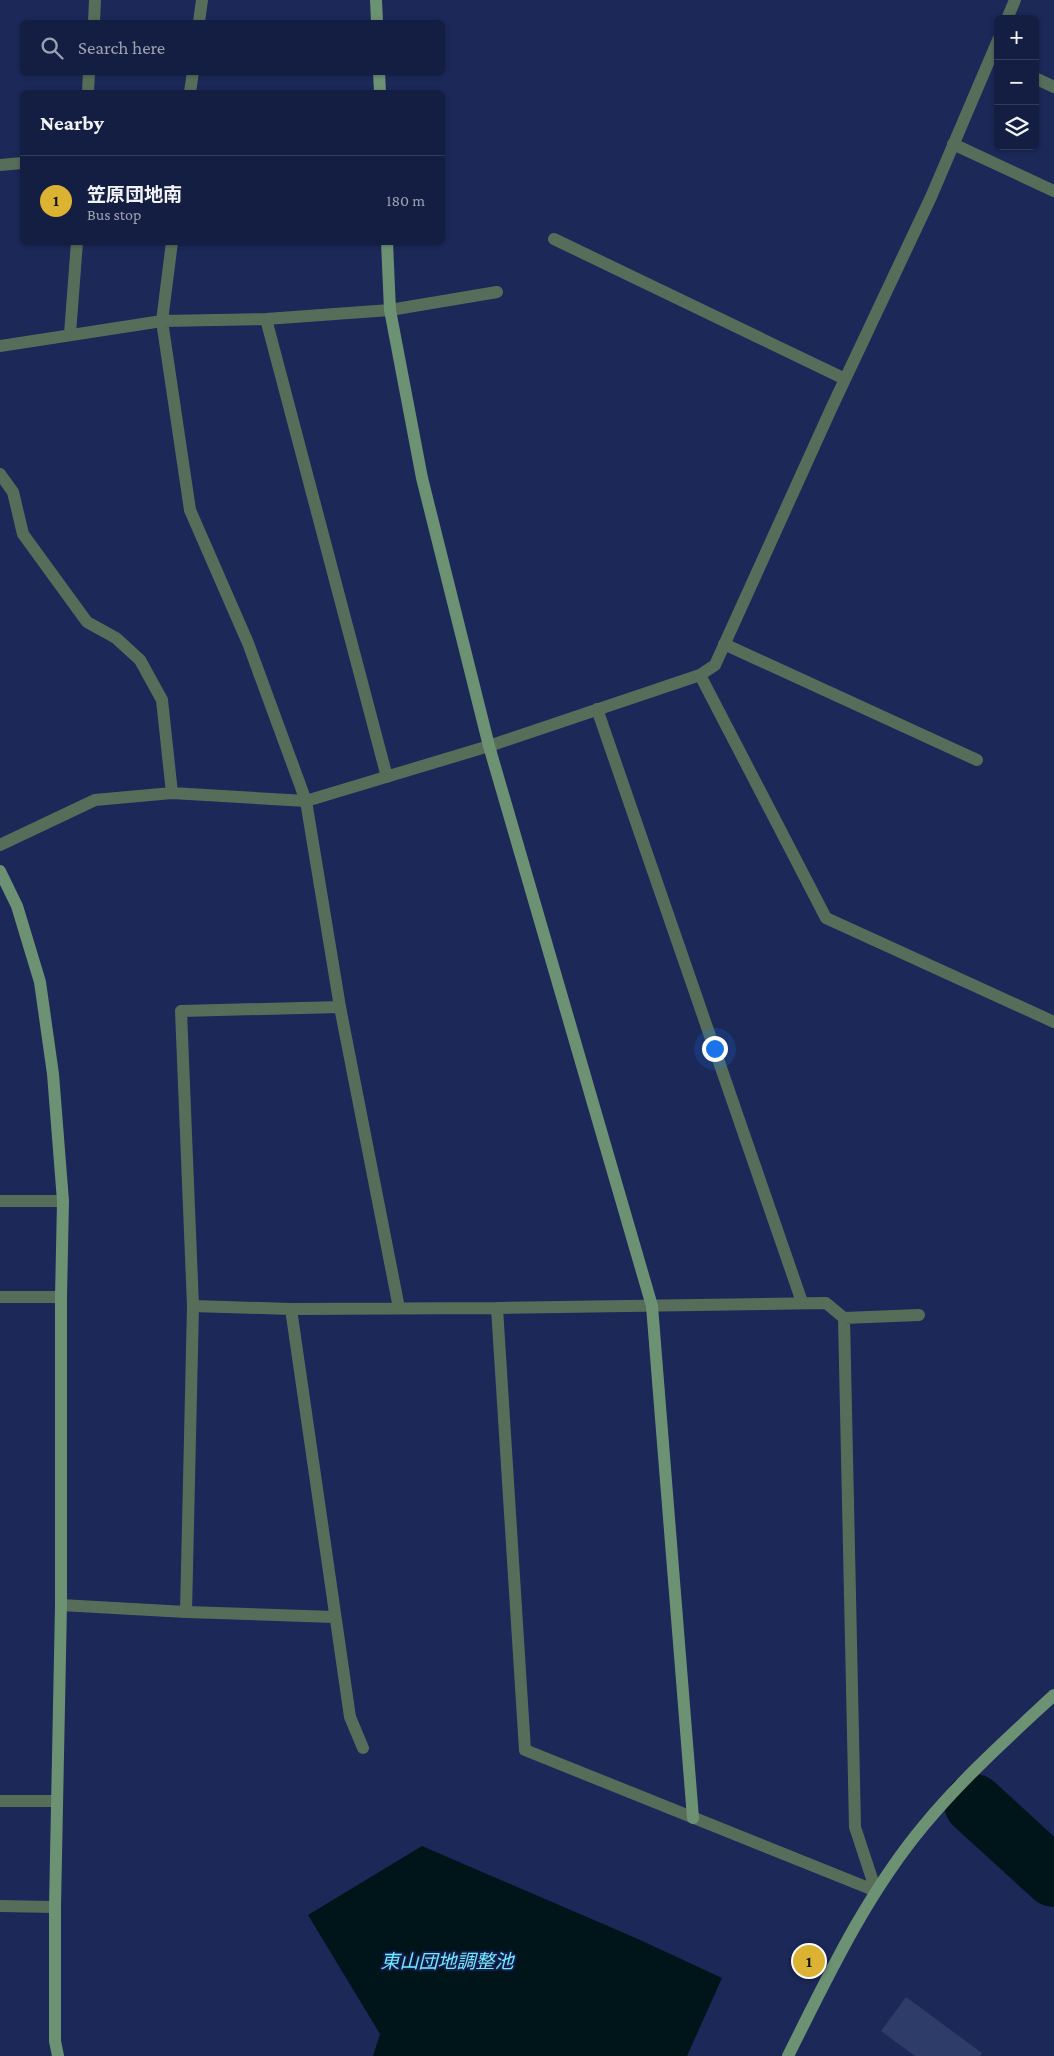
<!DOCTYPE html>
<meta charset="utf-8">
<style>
body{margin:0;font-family:"Crimson Pro","Noto Sans JP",serif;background:#1d2749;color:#f1f3f6}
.controls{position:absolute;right:15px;top:15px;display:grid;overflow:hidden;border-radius:8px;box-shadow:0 1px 4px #0004}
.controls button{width:45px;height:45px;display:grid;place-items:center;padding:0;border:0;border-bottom:1px solid #333c5b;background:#141e42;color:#f1f3f6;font:25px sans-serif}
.you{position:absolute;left:714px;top:1048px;width:18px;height:18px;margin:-12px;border:4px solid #fff;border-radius:50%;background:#1a73e8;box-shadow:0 0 0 8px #1a73e833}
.badge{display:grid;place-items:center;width:32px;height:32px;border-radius:50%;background:#dcb233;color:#111;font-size:16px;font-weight:700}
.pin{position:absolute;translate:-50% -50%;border:2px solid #fff;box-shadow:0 1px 5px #0006}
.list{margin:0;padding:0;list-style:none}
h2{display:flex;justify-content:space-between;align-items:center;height:65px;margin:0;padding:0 20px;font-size:21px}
h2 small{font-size:16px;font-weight:400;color:#9da2b2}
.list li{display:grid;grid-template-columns:32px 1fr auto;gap:15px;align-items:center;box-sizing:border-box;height:90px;padding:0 20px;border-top:1px solid #333c5b}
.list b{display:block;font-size:19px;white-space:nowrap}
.list p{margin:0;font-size:16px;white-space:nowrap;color:#9da2b2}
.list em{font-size:16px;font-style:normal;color:#9da2b2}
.icon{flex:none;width:28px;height:28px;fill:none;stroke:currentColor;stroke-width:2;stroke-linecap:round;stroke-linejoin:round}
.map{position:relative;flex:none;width:1054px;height:2056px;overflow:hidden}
.search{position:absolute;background:#141e42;box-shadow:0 1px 4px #0004;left:20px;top:20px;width:425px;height:55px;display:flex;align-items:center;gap:12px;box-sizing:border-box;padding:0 18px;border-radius:8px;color:#9da2b2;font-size:19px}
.panel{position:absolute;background:#141e42;box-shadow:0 1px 4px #0004;left:20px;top:90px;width:425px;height:155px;border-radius:8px}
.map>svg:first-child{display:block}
.water{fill:#001519}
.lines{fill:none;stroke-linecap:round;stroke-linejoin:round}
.river{stroke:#001519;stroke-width:60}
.building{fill:#2e3c69}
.lane{stroke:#576d5a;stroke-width:12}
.street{stroke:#576d5a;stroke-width:12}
.secondary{stroke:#6d9173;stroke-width:12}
.labels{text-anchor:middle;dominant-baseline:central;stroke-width:4;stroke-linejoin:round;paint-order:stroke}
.water-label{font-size:19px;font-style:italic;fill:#71e9fc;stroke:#121d4c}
</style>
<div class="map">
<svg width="1054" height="2056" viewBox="0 0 1054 2056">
<rect width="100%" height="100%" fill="#1b2858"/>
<path class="water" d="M422 1846 638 1939 722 1978 687 2056H373L380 2034 308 1915Z"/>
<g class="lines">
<path class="river" d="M974 1804 1054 1877"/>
</g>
<path class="building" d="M906 1997 982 2053 980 2056H915L881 2031Z"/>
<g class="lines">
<path class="lane" d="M0 1297H61"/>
<path class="street" d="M1007 19 1015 0
M94 22 95 0
M199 22 202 0
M1035 78 1054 87
M88 92 89 72
M190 92 193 72
M953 144 1054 191
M0 165 22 163
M554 239 845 379
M172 242 162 321 190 510 248 643 306 801 340 1007 399 1308
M266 319 387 777
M70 334 77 242
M0 346 162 321 266 319 390 310 497 292
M0 474 13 492 23 534 87 622 116 638 140 660 162 700 172 793
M724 644 977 760
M700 675 826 918 1054 1022
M597 709 802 1302
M0 845 95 800 172 793 306 801 489 746 700 675 715 665 831 409 931 197 998 40
M0 1201H63
M193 1306 291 1309 497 1308 826 1303 844 1318 855 1827 876 1891
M497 1308 525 1750 876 1891
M291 1309 350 1717 363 1748
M844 1318 919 1315
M61 1605 186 1612 334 1617
M186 1612 193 1306 181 1011 340 1007
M0 1801H57
M0 1906 55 1907"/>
<path class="secondary" d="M376 0 377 22
M379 72 380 92
M387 242 390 310 422 478 489 746 652 1306 693 1818
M0 871 17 906 40 982 53 1074 63 1201 61 1297V1605L55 1907V2041L58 2056
M788 2056C828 1976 867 1893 925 1824 964 1777 1009 1737 1054 1695"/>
</g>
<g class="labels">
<g class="water-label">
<text x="447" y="1961">東山団地調整池</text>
</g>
</g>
</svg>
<div class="controls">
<button>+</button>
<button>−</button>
<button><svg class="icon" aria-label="layers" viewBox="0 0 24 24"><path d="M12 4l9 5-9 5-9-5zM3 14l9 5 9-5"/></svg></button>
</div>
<div class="you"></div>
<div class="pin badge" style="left:809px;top:1961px">1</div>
<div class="search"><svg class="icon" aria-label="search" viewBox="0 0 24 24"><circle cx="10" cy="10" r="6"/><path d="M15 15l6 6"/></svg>Search here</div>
<section class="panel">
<h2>Nearby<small></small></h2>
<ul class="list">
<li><span class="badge">1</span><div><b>笠原団地南</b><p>Bus stop</p></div><em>180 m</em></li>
</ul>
</section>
</div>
